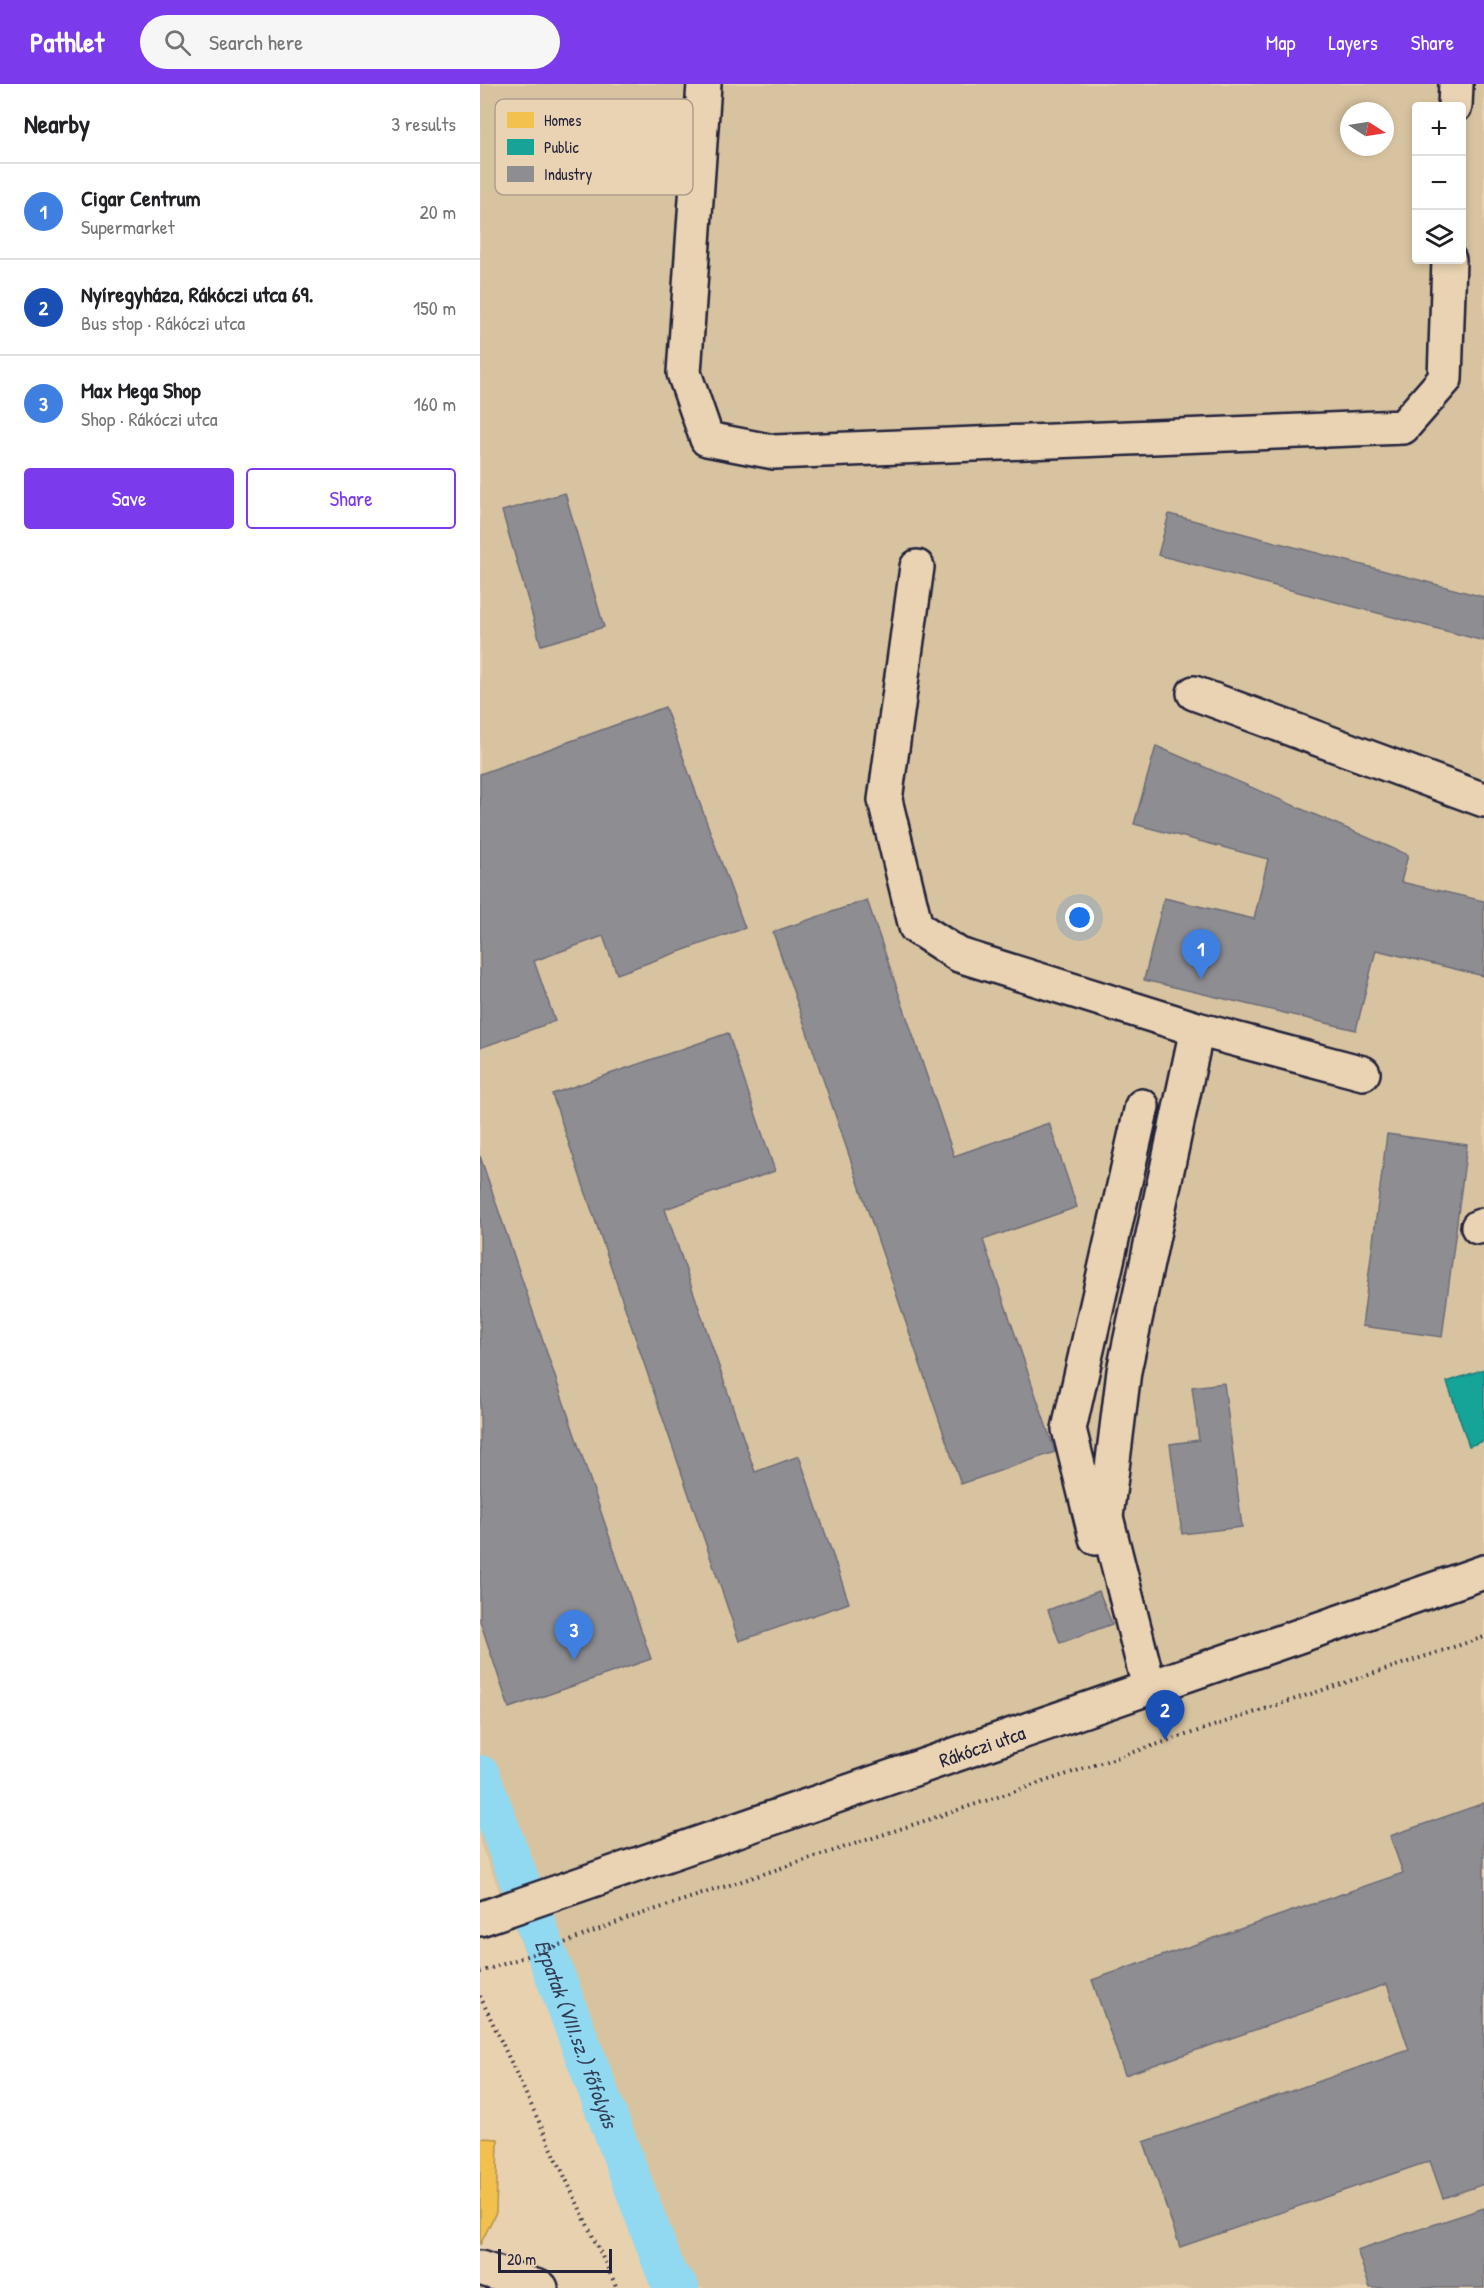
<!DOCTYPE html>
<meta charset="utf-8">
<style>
body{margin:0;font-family:"Patrick Hand",sans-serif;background:#f6f6f6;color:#202124}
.controls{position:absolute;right:18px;top:18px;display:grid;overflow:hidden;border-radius:6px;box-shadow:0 3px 9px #0003}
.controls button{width:54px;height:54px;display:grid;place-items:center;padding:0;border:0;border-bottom:2px solid #e0e0e0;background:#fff;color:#202124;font:30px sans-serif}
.compass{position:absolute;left:860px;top:18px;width:54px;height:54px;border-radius:50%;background:#fff;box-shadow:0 3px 9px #0003;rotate:102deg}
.scale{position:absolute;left:18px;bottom:15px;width:114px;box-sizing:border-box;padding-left:6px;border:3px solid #22223b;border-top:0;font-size:16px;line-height:21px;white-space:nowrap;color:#22223b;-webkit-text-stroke:4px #ead3b3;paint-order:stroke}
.you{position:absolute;left:600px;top:834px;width:21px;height:21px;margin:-15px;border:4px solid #fff;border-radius:50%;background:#1a73e8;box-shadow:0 0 0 9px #1a73e833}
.badge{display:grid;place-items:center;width:39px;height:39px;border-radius:50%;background:#7c3aed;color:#fff;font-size:20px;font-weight:700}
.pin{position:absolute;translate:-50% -50px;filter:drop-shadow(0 2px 3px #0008)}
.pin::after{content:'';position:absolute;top:32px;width:21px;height:18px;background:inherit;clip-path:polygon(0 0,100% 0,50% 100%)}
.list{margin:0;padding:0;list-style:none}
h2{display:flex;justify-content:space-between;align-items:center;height:78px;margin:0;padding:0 24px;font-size:26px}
h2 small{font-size:20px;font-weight:400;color:#757577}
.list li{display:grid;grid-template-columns:39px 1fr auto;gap:18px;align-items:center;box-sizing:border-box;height:96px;padding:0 24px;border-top:2px solid #e0e0e0}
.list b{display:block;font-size:22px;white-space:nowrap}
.list p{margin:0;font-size:20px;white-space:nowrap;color:#757577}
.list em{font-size:20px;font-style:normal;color:#757577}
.actions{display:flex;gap:12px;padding:18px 24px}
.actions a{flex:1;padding:14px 0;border:2px solid #7c3aed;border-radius:6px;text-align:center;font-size:21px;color:#7c3aed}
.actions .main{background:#7c3aed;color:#fff}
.icon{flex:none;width:33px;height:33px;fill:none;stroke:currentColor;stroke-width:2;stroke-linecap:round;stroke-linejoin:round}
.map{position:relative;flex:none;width:1004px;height:2204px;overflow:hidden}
header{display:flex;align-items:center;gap:36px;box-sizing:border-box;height:84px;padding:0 30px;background:#7c3aed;color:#fff}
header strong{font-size:28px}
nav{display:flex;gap:33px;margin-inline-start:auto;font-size:21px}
.search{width:420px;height:54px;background:#f6f6f6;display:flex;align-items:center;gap:15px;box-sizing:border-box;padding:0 21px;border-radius:33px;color:#757577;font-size:22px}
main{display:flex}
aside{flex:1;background:#fff}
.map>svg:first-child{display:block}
.built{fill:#d8c3a0;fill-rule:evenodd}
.homes{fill:#f2c14e;stroke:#b49148;stroke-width:1.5}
.public{fill:#17a398;stroke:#1a7c7c;stroke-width:1.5}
.industry{fill:#8d8d92;stroke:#6d6d78;stroke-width:1.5}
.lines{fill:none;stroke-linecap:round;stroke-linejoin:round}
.canal{stroke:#90d9f1;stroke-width:40}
.minor-casing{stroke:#22223b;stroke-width:38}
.major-casing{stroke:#22223b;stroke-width:38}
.path{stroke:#22223b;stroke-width:4;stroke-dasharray:1.5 4.5;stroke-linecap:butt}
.minor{stroke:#ead3b3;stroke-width:33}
.major{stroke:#ead3b3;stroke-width:33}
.labels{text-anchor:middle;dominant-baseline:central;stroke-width:6;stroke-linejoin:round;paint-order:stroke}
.street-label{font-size:20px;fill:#22223b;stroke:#ead3b3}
.water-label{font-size:21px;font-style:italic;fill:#323d56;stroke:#ead3b3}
.key{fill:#ead3b3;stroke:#ae9e8f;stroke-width:1.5}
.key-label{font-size:16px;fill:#22223b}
</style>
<header>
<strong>Pathlet</strong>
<div class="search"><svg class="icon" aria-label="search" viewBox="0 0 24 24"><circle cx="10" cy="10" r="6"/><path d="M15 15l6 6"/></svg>Search here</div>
<nav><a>Map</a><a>Layers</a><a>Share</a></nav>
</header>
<main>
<aside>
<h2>Nearby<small>3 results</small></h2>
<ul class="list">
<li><span class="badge" style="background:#3f7fe0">1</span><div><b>Cigar Centrum</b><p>Supermarket</p></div><em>20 m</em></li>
<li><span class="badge" style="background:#1a4fb4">2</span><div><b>Nyíregyháza, Rákóczi utca 69.</b><p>Bus stop · Rákóczi utca</p></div><em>150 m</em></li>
<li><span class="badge" style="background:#3f7fe0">3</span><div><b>Max Mega Shop</b><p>Shop · Rákóczi utca</p></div><em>160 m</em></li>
</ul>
<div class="actions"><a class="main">Save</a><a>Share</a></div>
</aside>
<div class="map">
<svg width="1004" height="2204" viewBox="0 0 1004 2204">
<rect width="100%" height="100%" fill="#e8d1ae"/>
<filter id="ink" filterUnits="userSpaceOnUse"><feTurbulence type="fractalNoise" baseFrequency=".0167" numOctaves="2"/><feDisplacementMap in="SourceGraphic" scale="12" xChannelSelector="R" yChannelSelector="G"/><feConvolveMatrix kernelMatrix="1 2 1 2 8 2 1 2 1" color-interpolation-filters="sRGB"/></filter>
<g filter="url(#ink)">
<path class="built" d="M0 0H1004V2204H182L0 1759ZM936 22H982V176H936ZM869 27H905V63H869Z"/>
<path class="homes" d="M0 2054 18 2055 16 2128 0 2161Z"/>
<path class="public" d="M1004 1285V1357L989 1362 967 1298Z"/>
<path class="industry" d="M85 409 124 543 61 561 22 427Z
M689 430 1004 513V557L678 471Z
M185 623 265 844 137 890 123 852 54 877 75 937 0 964V690Z
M676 662 928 771 921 798 1004 817V892L896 866 876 946 664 896 684 814 774 835 788 775 654 740Z
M387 816 474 1072 569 1039 597 1123 503 1156 575 1368 481 1400 293 848Z
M248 949 295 1087 185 1125 275 1388 319 1372 369 1519 259 1557 72 1010Z
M907 1050 987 1061 962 1253 882 1242Z
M0 1072 171 1575 29 1624 0 1537Z
M744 1299 762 1443 702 1450 690 1360 719 1356 712 1303Z
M619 1507 632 1540 580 1559 568 1526Z
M1004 1719V2100L963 2114 950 2077 700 2163 664 2058 929 1966 907 1900 645 1991 612 1896 923 1789 910 1752Z
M1004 2124V2204H890L877 2166Z"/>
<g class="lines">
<path class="canal" id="s1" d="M0 1691 187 2191 199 2204"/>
<defs>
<path id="minor" d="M224 0 204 289 227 355 294 368 923 343 965 295 969 176
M975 22 976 0
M437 483 405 716 436 843 479 871 717 945 883 989
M714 609 1004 716
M998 1143 1004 1141
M616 1454 589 1345 662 1022
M669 1603 626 1433 644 1287 717 945
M0 2184 61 2204"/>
<g id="major">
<path id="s2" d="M0 1835 1004 1488"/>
</g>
</defs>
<use href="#minor" class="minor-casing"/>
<use href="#major" class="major-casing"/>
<path class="path" d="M0 1888 82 1860 140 1837 1004 1553
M0 1912 137 2204"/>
<use href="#minor" class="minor"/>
<use href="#major" class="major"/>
</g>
</g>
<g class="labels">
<g class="street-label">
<text stroke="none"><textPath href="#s2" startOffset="531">Rákóczi utca</textPath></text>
</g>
<g class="water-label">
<text stroke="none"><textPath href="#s1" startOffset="276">Érpatak (VIII.sz.) főfolyás</textPath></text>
</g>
</g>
<rect x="15" y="15" width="198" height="96" rx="9" class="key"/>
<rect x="27" y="28" width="27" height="16" fill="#f2c14e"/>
<rect x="27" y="55" width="27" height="16" fill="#17a398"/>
<rect x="27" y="82" width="27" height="16" fill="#8d8d92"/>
<g class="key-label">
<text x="64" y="42">Homes</text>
<text x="64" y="69">Public</text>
<text x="64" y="96">Industry</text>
</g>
</svg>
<div class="controls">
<button>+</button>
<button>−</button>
<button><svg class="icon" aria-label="layers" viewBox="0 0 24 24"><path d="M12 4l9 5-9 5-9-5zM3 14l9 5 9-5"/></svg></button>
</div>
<svg class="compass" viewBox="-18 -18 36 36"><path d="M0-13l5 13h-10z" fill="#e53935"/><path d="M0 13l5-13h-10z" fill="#757577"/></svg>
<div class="scale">20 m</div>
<div class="you"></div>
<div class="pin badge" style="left:721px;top:895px;background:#3f7fe0">1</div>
<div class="pin badge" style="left:685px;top:1656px;background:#1a4fb4">2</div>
<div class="pin badge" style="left:94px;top:1576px;background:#3f7fe0">3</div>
</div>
</main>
